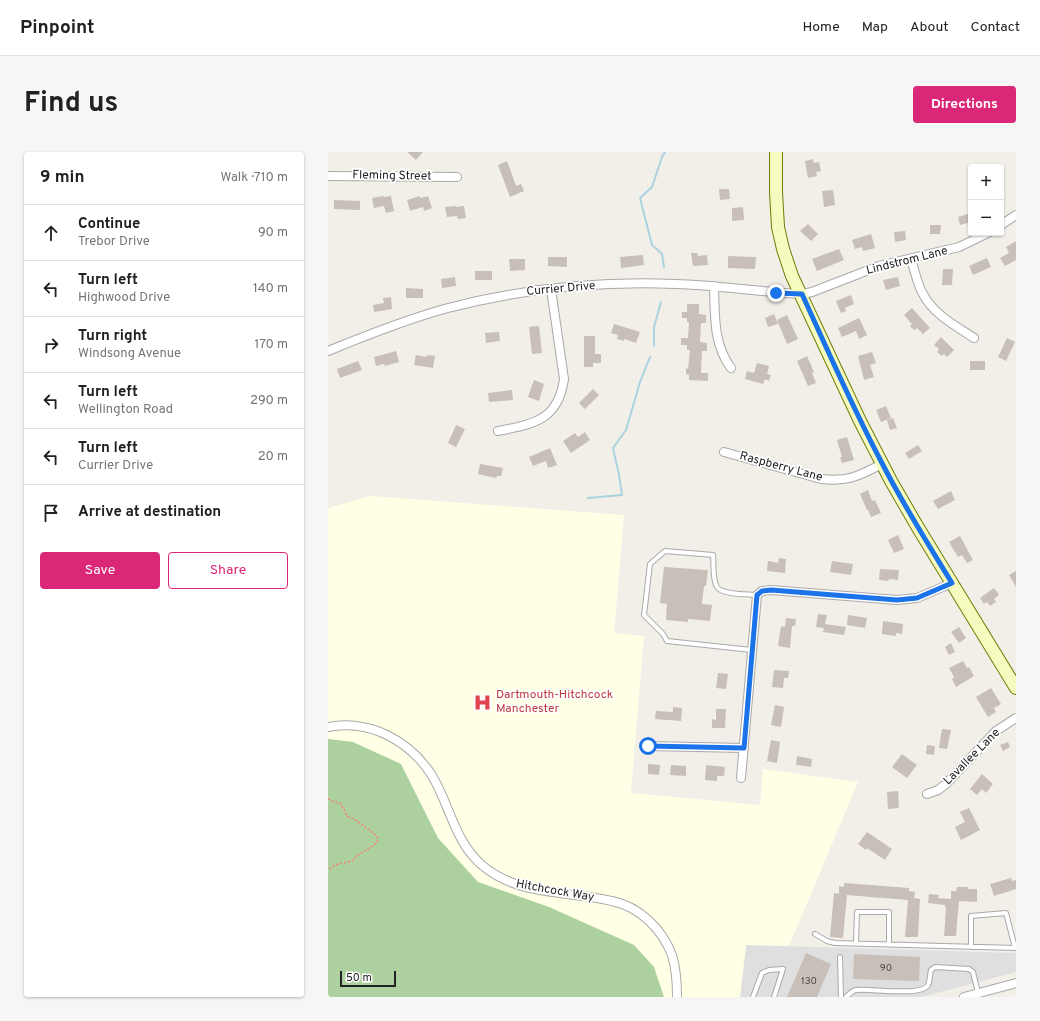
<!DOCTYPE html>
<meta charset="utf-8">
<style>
body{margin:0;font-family:Overpass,sans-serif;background:#f6f6f6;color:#202124}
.controls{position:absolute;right:12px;top:12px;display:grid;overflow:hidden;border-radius:4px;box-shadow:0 1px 3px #0004}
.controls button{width:36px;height:36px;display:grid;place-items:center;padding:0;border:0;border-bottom:1px solid #e0e0e0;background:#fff;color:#202124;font:20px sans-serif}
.scale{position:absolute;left:12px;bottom:10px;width:56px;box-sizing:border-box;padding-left:4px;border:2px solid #222;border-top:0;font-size:11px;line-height:14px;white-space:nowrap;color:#222;-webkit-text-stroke:3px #fff;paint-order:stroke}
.stop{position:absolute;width:12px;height:12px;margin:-9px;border:3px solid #1a73e8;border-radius:50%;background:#fff}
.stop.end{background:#1a73e8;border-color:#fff;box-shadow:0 1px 4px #0008}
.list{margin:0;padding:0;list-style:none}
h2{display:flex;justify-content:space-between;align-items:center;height:52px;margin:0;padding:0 16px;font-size:17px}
h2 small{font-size:13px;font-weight:400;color:#757577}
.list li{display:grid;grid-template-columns:26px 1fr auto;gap:12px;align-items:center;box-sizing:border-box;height:56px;padding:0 16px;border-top:1px solid #e0e0e0}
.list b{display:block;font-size:15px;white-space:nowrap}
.list p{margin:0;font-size:13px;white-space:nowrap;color:#757577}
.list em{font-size:13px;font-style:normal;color:#757577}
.actions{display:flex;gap:8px;padding:12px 16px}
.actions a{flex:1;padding:9px 0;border:1px solid #db2777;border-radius:4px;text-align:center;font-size:14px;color:#db2777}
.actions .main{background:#db2777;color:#fff}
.icon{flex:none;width:22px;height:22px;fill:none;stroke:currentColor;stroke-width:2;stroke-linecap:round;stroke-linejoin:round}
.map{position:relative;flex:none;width:688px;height:845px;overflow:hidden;border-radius:4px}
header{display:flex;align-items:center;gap:24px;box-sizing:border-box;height:56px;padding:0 20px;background:#fff;border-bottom:1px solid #e0e0e0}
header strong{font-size:19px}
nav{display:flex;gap:22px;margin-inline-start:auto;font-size:14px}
.intro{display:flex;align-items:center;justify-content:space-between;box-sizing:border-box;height:96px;padding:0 24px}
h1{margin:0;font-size:28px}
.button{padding:10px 18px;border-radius:4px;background:#db2777;color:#fff;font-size:14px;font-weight:700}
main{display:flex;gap:24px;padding:0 24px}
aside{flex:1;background:#fff;border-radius:4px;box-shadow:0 1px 3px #0004}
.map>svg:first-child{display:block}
.residential{fill:#e0dfdf}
.education{fill:#ffffe5}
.forest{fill:#add19e}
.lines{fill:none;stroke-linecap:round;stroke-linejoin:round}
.stream{stroke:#aad3df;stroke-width:2}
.building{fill:#c7bfb8}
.lane-casing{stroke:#a9a9a9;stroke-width:6}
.street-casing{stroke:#a9a9a9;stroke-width:10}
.secondary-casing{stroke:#707d05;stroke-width:14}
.path{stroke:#fa8072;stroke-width:1.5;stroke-dasharray:2 2;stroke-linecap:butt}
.lane{stroke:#fff;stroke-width:4}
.street{stroke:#fff;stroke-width:8}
.secondary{stroke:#f7fabf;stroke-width:12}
.route{stroke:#1a73e8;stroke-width:5}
.labels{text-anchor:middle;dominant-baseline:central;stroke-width:3.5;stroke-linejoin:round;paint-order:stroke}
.number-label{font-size:10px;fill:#4b4948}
.street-label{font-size:12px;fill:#222;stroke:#fff}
.health-label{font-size:12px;fill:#be3a42;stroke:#fff;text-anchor:start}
</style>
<header>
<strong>Pinpoint</strong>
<nav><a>Home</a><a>Map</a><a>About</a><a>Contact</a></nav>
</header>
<div class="intro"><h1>Find us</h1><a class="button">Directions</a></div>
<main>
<aside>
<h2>9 min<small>Walk · 710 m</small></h2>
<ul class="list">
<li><svg class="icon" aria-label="ahead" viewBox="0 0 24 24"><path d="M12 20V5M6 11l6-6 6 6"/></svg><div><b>Continue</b><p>Trebor Drive</p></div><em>90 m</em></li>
<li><svg class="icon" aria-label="left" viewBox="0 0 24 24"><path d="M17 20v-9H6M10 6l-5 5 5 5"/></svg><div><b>Turn left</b><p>Highwood Drive</p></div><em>140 m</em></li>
<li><svg class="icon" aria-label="right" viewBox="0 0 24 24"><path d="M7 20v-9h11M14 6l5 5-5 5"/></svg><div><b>Turn right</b><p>Windsong Avenue</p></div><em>170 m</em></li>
<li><svg class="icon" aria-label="left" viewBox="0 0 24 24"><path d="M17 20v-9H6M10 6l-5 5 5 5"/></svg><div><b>Turn left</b><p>Wellington Road</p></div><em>290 m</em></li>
<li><svg class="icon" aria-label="left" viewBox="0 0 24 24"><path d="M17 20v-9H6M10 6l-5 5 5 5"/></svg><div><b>Turn left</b><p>Currier Drive</p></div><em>20 m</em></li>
<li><svg class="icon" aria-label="arrive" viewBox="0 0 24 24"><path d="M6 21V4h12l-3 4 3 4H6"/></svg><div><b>Arrive at destination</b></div></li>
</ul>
<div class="actions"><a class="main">Save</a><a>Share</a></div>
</aside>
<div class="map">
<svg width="688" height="845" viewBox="0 0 688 845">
<rect width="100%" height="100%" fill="#f2efe9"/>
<path class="residential" d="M418 793 688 801V820L593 845H412Z"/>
<path class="education" d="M43 344 296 363 286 481 316 484 303 641 432 653 435 617 530 630 461 794 418 793 412 845H0V356Z"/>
<path class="forest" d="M0 587 25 590 73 612 110 686 150 730 221 755 306 793 326 815 336 845H0Z"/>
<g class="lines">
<path class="stream" d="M336 115 334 102 324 93 312 46 324 35 334 5 337 0
M326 194V175L333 150
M260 346 294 343 291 323 285 296 298 278 312 230 322 205"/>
</g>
<path class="building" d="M79 0H95L88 8Z
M485 7 486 11 491 10 493 19 488 20 489 24 480 26 477 9Z
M179 9 188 34 193 32 196 39 182 45 170 13Z
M391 37H401L402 47 392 48Z
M505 38 507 53 496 55 494 39Z
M55 44 56 45 63 44 66 59 58 61 56 54 46 56 44 46Z
M92 44V46L100 44 104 56 96 59 95 55 82 59 79 48Z
M6 48 32 49V58L6 57Z
M128 54V55L136 54 138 66 130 67 129 64 119 65 117 55Z
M415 55 416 68 404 69V56Z
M643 61V70L632 73 630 65Z
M480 72 490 82 483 89 472 79Z
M602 73H613L612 82H602Z
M577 79 578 88 567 90 566 80Z
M543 82 547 96 535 99 534 95 527 97 524 88Z
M688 89V108L677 114 672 106 681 101 678 95Z
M511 97 516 108 489 119 484 107Z
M363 101H369L370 104 379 103 380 113 365 114Z
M315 103 316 113 293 116 292 105Z
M400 104 428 105 427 117 400 116Z
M220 105H239V115L220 114Z
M659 106 663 115 645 123 641 114Z
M181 107H197V118L182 119Z
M615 117H625L624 133H614Z
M147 119H164V128H147Z
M127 125 128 134 114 136 113 127Z
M570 125 572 134 558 138 555 128Z
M78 136 95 137V146H78Z
M523 143 526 152 517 156 518 159 513 161 508 149Z
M63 145 64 157 46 160 45 153 56 151 55 146Z
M359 152H371V162L378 163V171H373L372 190 379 191V199H374L373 221H380V229L361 228V223L358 222V216L360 217 362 198H359V193H353V186H360L361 170H359V166H354V160H359Z
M584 156 602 176 595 182 589 176 586 178 582 174 584 172 576 163Z
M446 162 450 172 440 175 437 166Z
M459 163 470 187 459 192 449 168Z
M531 166 539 183 531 187 528 179 514 185 510 176Z
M286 172 312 180 308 191 296 187V189L289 187 290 183 283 181Z
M211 174 214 201 204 202 201 175Z
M171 180 172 189 158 191 157 181Z
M256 184H267V202H273V211H265V215H256Z
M613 185 626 198 619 205 616 202 614 204 609 200 611 197 606 193Z
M679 186 687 190 678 209 670 205Z
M68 199 71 210 57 214 56 212 48 214 46 205Z
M544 200 548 211 542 213 546 225 536 228 530 204Z
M88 203 99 205V203L107 204 105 216 86 213Z
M479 204 486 220 484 221 488 231 480 234 469 209Z
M30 209 34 218 12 226 9 217Z
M642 209H657V218H642Z
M429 211 441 214 439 222 443 223 441 229 437 227 435 232 417 227 419 219 426 221Z
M206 228 216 232 211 249 200 245Z
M265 237 271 243 257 257 251 251Z
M184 238 185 248 161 250 160 241Z
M558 254 563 266 553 270 548 258Z
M565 266 569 276 562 278 559 268Z
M128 273 137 277 128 295 120 291Z
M257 280 262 288 243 301 235 289 247 281 250 285Z
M519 285 526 308 514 311 512 305H514L509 288Z
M590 293 594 299 581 307 577 301Z
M222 296 229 313 220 316 218 309 205 314 201 305Z
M152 312 175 316 173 324H169L168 326 150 322Z
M540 338 544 349 547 348 553 361 543 365 540 358H539L532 342Z
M623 339 627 348 610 357 605 349Z
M570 383 576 397 566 401 560 388Z
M632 384 645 408 639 411 634 403 630 405 621 390Z
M451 406 458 407 457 421 439 419 440 409 450 411Z
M504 409 525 412 523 423 502 420Z
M336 415 380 418 378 434H376L374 452 384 453 382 469 360 467V470L338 468 339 452 332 451Z
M552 417 571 418 570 428 561 427 560 429 551 428Z
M688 419V435L681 423Z
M666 436 671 443 666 447 668 450 662 454 659 450 656 452 652 446Z
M490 462 499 463 497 472 518 475 516 483 495 480 496 476 488 475Z
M520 463 539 466 537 476 519 473Z
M458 466 468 467 467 474H464L462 496 450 494 453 474 457 475Z
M555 469 575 472 574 482 568 481V484L554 482Z
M631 475 638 486 631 491 623 480Z
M623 491 627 500 621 503 617 495Z
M635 509 639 516 641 515 646 524 628 535 624 527 626 525 621 516Z
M446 518 461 519 460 526H456L455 536 444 535Z
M390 521 400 522 398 537 388 536Z
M663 536 673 552 666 556 668 560 660 565 648 545Z
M447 553 456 555 453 575 443 573Z
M345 555 354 556 353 569 327 567 328 559 345 560Z
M388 557H398L397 576H384V567L388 568Z
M614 577 623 578 619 597 611 596Z
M443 588 452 590 449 611 439 609Z
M680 590 682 595 675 599 672 593Z
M599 593 607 594 606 603 598 602Z
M574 602 589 613 579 626 564 615Z
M469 604 484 607 483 615 468 613Z
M320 612 332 613 331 623 320 622Z
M343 613 358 614V624L342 623Z
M378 613 397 615 396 624H389V629L377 628Z
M654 622 665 632 658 641 654 637 649 643 642 637Z
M570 639 571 656 560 657 559 640Z
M641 656 652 678 633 688 627 675 637 670 632 660Z
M539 680 564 697 557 708 539 696 538 698 530 692Z
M683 726 684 729 688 728V737L666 744 662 732Z
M516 731 581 736V739L587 740 586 746 592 747 590 785H577L580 748 519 743 515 786 502 785 506 741 511 742V734L516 735Z
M629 735H640V737H649V750L631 749 628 784H616L618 756H617V753L600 751 601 742 611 743 610 746 623 747V739H628Z
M478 801 503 812 489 845H459Z
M526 802 592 805 591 829 525 827Z"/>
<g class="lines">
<defs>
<path id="lane" d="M424 498 339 489 335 482 316 463 322 412 337 399 385 403C386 412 384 427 389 435 394 443 420 442 429 443
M487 782 499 789 507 791 688 796
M528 791 529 760H561V792
M643 795V764L678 761 687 796
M512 805 513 845
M425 845 434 821 441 818 455 817 446 845
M518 845C521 842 524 839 528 838 541 836 594 845 600 833 602 829 602 822 603 818L607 815 641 817 645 820 650 841"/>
<path id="street" d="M0 24 129 25
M673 73 688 63
M583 107C587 119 589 132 595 142 605 162 628 174 646 186
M386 134C387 163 385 192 403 216
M0 199C39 183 79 167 120 156 193 137 271 129 347 132 389 133 432 140 474 142L484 140 551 114 631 95 660 81
M170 279C205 272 230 269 236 227L223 137
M396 300 493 327C520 330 531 324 554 312
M0 575C19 571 41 574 59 583 77 592 92 605 103 622 122 652 126 690 155 714 193 745 239 738 284 749 312 755 334 777 344 803 348 816 349 831 349 845
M320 594 416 596
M413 626 429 443 434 439 443 438 569 448 589 446 624 431
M599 642 610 638 618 632 668 579 688 566
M636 845 688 831"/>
<path id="secondary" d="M448 0V40L450 75 455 97 464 124 532 269 563 329 589 374 688 536"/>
</defs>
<use href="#lane" class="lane-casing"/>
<use href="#street" class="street-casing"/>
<use href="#secondary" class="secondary-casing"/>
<path class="path" d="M0 647 13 652 19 664 26 667 48 683 50 687 49 691 30 703 24 709 7 713 0 718"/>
<use href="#lane" class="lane"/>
<use href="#street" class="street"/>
<use href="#secondary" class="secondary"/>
</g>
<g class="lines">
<path class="route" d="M320 594 416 596 429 443 434 439 443 438 569 448 589 446 624 431C600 392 576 354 555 313 525 257 500 199 474 142L448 141"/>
</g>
<defs>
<symbol id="hospital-bare" viewBox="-9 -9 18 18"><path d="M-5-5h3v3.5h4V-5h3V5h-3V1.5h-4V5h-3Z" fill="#e0444e" stroke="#fff" stroke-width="2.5" paint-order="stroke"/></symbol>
</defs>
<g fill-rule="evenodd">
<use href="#hospital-bare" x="142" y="538" width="25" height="25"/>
</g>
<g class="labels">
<g class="number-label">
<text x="558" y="816">90</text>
<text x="481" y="829">130</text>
</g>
<g class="street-label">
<text transform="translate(64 24) rotate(1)">Fleming Street</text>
<text transform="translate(579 109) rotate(-14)">Lindstrom Lane</text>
<text transform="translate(233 137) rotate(-5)">Currier Drive</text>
<text transform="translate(453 315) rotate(15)">Raspberry Lane</text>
<text transform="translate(644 605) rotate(-45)">Lavallee Lane</text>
<text transform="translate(227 739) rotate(10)">Hitchcock Way</text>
</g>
<g class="health-label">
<text x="168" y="543">Dartmouth-Hitchcock<tspan x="168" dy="14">Manchester</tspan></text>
</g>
</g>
</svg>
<div class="controls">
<button>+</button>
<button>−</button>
</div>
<div class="scale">50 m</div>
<div class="stop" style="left:320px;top:594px"></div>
<div class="stop end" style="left:448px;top:141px"></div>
</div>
</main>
